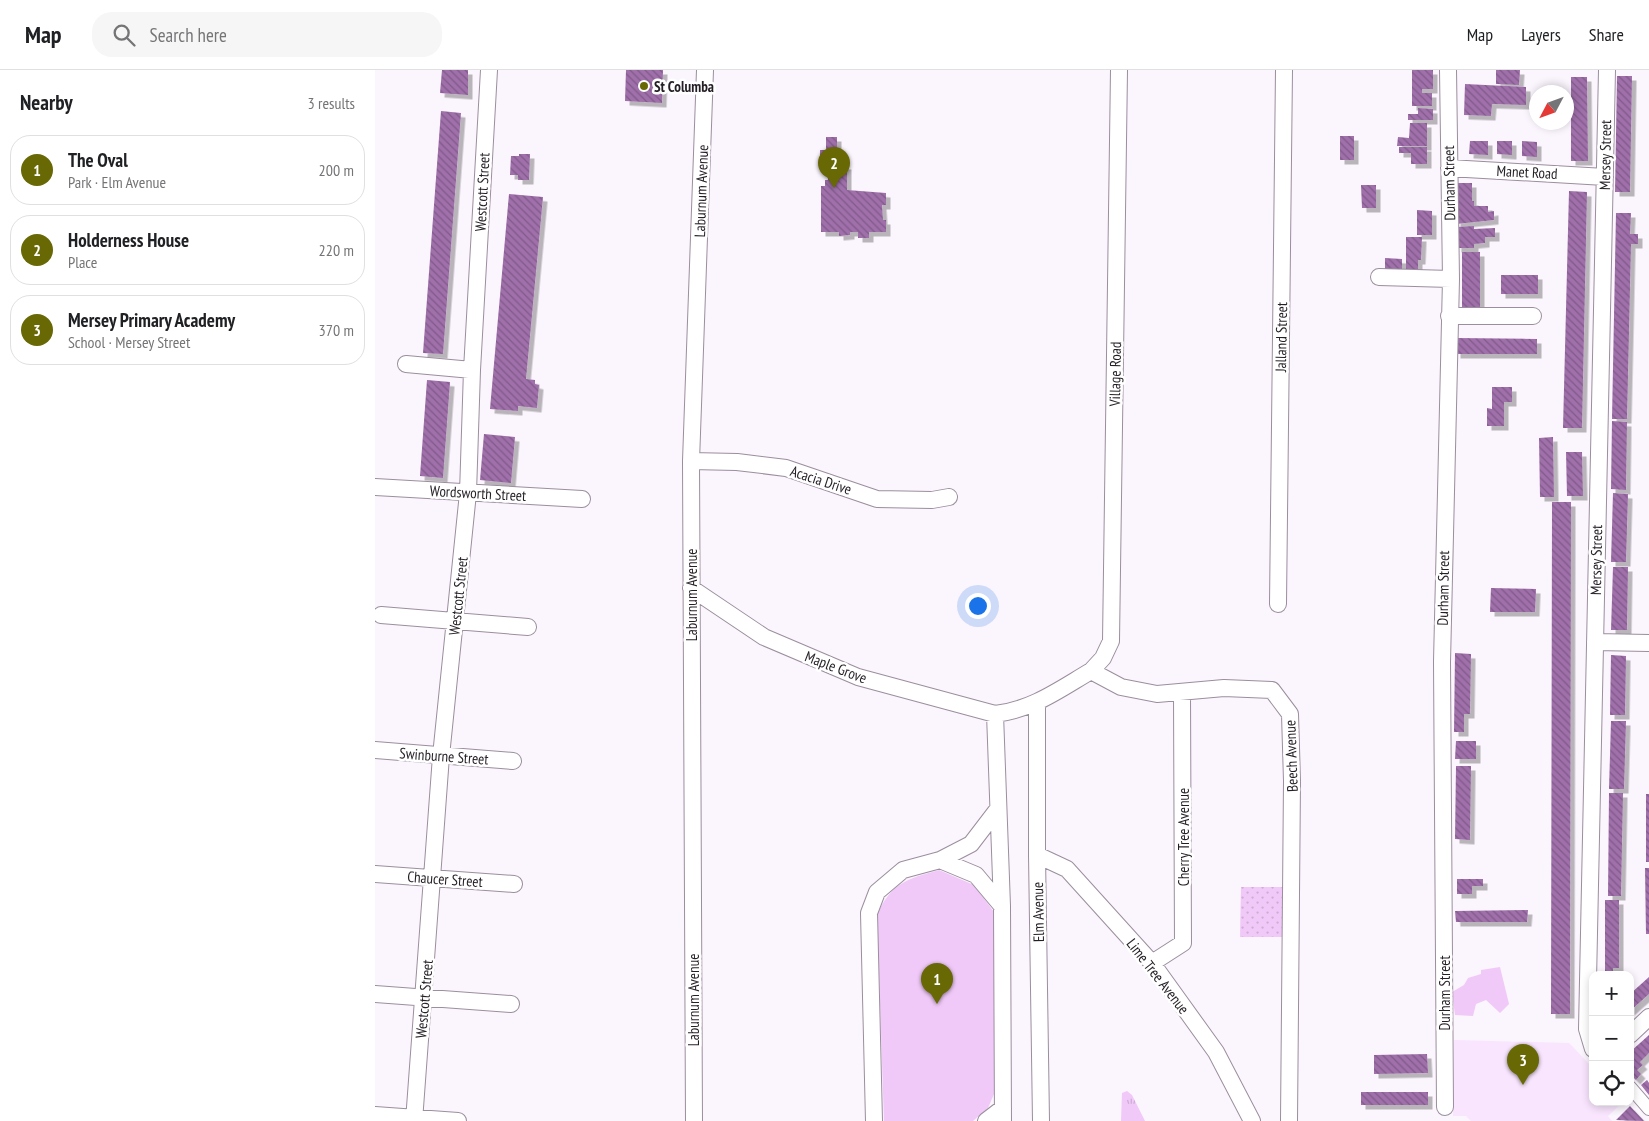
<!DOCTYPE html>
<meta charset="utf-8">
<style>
body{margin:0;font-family:"PT Sans Narrow",sans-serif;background:#f6f6f6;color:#202124}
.controls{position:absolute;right:15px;bottom:15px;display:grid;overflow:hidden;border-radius:10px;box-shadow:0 2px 8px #0003}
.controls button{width:45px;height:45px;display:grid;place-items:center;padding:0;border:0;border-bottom:1px solid #e0e0e0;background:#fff;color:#202124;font:25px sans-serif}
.compass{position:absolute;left:1154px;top:15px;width:45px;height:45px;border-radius:50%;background:#fff;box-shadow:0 2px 8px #0003;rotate:229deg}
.you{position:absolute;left:602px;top:535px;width:18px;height:18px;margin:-12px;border:4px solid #fff;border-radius:50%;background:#1a73e8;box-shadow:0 0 0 8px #1a73e833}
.badge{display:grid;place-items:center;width:32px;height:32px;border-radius:50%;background:#686804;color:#fff;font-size:16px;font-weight:700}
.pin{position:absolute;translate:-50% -41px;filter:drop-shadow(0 1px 2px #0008)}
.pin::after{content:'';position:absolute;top:26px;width:18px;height:15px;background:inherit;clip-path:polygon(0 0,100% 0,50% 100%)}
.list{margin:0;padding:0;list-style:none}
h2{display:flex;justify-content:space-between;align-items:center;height:65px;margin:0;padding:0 20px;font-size:21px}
h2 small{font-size:16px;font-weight:400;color:#757577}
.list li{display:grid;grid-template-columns:32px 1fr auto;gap:15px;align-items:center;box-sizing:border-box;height:70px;margin:0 10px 10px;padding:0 10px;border:1px solid #e0e0e0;border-radius:20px}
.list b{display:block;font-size:19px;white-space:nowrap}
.list p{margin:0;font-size:16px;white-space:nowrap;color:#757577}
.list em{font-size:16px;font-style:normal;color:#757577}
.icon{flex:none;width:28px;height:28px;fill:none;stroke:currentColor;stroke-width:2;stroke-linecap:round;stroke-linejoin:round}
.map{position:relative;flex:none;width:1274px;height:1051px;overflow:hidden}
header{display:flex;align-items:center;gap:30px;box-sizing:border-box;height:70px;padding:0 25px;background:#fff;border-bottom:1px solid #e0e0e0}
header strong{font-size:24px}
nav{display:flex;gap:28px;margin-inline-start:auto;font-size:18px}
.search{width:350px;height:45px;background:#f6f6f6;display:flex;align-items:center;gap:12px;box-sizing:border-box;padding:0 18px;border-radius:20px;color:#757577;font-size:19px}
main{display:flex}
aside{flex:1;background:#fff}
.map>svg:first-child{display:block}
.built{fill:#f9e5fe}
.grass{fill:url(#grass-tufts)}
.park{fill:#f0c9f8}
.garden{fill:url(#garden-dots)}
.building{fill:url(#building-back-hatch);filter:url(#shadow)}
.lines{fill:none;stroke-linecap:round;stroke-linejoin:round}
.pedestrian-casing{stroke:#9b8e9e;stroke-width:14}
.minor-casing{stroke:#9b8e9e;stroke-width:18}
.pedestrian{stroke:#fff;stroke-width:12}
.minor{stroke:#fff;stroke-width:16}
.poi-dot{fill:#686804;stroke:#fff;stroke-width:2}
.labels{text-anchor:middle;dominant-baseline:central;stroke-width:5;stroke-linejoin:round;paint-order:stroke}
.poi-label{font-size:15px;font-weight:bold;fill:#241f25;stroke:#fff;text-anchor:start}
.street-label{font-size:15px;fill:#241f25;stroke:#fff}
</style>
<header>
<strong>Map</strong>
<div class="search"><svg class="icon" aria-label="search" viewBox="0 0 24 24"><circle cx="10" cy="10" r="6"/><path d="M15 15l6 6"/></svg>Search here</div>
<nav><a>Map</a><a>Layers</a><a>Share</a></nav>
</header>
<main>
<aside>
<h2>Nearby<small>3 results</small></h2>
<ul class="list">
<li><span class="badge">1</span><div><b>The Oval</b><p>Park · Elm Avenue</p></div><em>200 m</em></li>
<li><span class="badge">2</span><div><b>Holderness House</b><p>Place</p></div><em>220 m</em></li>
<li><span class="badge">3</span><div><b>Mersey Primary Academy</b><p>School · Mersey Street</p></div><em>370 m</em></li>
</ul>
</aside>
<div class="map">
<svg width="1274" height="1051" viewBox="0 0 1274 1051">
<defs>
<pattern id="grass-tufts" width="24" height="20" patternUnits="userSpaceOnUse" patternTransform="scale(1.25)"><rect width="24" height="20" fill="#f0c9f8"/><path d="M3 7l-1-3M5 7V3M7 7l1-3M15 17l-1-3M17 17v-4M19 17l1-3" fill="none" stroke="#ceacd4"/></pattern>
<pattern id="garden-dots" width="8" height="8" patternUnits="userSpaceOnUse" patternTransform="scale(1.25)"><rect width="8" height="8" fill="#f0c9f8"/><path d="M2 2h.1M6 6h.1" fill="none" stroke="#ceacd4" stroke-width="1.8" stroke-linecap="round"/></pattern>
<pattern id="building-back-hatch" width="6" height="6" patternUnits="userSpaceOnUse" patternTransform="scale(1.25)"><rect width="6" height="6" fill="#9f6faa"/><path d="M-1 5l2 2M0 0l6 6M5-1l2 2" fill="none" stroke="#815b8a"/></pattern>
<filter id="shadow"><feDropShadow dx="4.5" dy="4.5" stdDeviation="0" flood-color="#0004"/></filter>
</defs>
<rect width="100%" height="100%" fill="#fbf5fd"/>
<path class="built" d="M1079 970 1194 973 1218 998V1032H1248L1233 1046 1237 1051H1096L1091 1046H1078Z"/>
<path class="grass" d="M752 1021 757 1025 770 1051H746L747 1023Z"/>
<path class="park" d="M564 800 599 815 619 842V1024L613 1038 598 1051H509L502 845C516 813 532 809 564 800Z
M1125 897 1134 934 1125 943 1111 930 1101 934 1098 946 1080 945 1077 922 1089 915 1093 908 1106 904V900Z"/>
<path class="garden" d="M866 817H909V867H865Z"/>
<path class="building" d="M67 0H93V25L65 23Z
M251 0H288L287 33 250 31Z
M1037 0H1058V19H1047V23H1057V36H1037Z
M1121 0H1145L1144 15 1121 14Z
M1242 6H1257L1255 122H1240Z
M1196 7H1212L1213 91H1196Z
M1090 14 1151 17V35L1117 34 1116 46 1089 45Z
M1043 38 1058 39V50H1033V44H1043Z
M66 41 86 43 68 284 48 283Z
M1035 53H1052V76H1022L1023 67 1034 68Z
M965 66H979V90H965Z
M451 67H462V95H472V120L511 123V135H507L508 150H511V162H494V168H483V162H475V165L464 166V162H446V116H450V110H453L452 93H445V80H451Z
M1095 71H1113V85L1094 84Z
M1122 71H1137V85L1122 84Z
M1147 71 1162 72V87L1147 86Z
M1024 77H1052V94H1036V83H1024Z
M144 84H155L154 110H143V105H135L136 86H144Z
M1082 113H1097V131H1099V136H1113V142L1119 141V150L1081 154Z
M986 115H1001V138H987Z
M1194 121 1212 122 1207 358H1188Z
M134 124 168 127 151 309 160 310V314L164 315 162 338 143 336V341L115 339Z
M1042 140 1057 141V165H1042Z
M1241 143H1256L1255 164H1263V174H1256L1252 349H1237Z
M1099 156V159L1120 158V167H1110V173L1099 174V178H1082L1081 157Z
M1031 167H1047L1046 190H1043V202H1031Z
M1087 182H1105V239H1087Z
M1010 188 1027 189V201H1010Z
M1126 205H1163V224H1126Z
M1081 268 1162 269V284H1081Z
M52 310 75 312 68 408 45 406Z
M1117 317H1137V332H1129V356H1112V338L1117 339Z
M1237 351 1252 352 1251 420 1236 419Z
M109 364 140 367 136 413 105 410Z
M1178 367 1179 427H1165L1164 368Z
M1191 382H1207L1208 426H1192Z
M1238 423 1253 424 1251 492H1236Z
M1177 432H1196L1195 944H1176Z
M1238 497H1253L1252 560H1236Z
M1116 518 1161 519 1160 542H1115Z
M1080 583 1096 584 1095 644H1089V662H1079Z
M1236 585 1251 586 1250 645H1235Z
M1236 651H1251L1249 719H1234Z
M1081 671H1101V689H1080Z
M1081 696H1096L1095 770 1080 769Z
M1234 723H1248L1246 826H1233Z
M1271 724H1274V792H1271Z
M1270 798H1274V864H1271Z
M1082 809H1108V816H1097V824H1082Z
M1230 830H1244V898H1238V905H1230Z
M1153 840 1152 852H1081L1080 841Z
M1274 907V924L1255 941V924Z
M1274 965V983L1265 992 1268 995 1262 1000 1266 1004 1261 1010 1255 1004V982Z
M1052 984 1053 1003 999 1004V985Z
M1272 1010 1274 1013V1025L1266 1015Z
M986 1022H1053V1035H986Z
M1255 1036 1269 1051 1241 1050Z"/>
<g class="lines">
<defs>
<path id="pedestrian" d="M1255 1017 1274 1039"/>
<path id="minor" d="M1074 98 1230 107
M1004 207 1076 209
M1074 246H1158
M31 294 97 300
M316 391 362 392 411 398 502 429 557 430 574 427
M0 417 207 429
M316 518 389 567 483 607 620 644C657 640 685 619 716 601L746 617 782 624 849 618 897 620 915 644 917 711 914 1051
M903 534 909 0
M6 545 153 557
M1220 572 1274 573
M716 601 728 588 736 571 744 0
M662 633V785L666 1051
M620 644 627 836 628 1051
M0 680 138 691
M662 785 692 799 777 893 841 982 877 1051
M565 790 601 805 627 836
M0 804 139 814
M777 893 808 873 807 624
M0 924 136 934
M1255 965 1274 947
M1218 979 1212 959 1232 0
M1070 1037 1067 592 1076 209 1073 0
M0 1045 83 1051
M39 1051 66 686 93 423 97 300 114 0
M319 1051 316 391 330 0
M499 1051 494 843 502 822 528 800 565 790 596 774 622 740
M611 1051 628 1038"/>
</defs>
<use href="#pedestrian" class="pedestrian-casing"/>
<use href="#minor" class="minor-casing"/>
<use href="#pedestrian" class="pedestrian"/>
<use href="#minor" class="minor"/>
</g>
<circle class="poi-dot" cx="269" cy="16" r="5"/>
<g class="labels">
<g class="poi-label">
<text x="279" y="16">St Columba</text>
</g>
<g class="street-label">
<text transform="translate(1230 85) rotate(-89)">Mersey Street</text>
<text transform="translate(1152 102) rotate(3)">Manet Road</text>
<text transform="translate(1074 113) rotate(-91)">Durham Street</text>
<text transform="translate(326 121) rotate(-88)">Laburnum Avenue</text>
<text transform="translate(107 122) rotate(-87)">Westcott Street</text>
<text transform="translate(906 267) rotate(-89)">Jalland Street</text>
<text transform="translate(740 304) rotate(-89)">Village Road</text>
<text transform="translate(446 410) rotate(18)">Acacia Drive</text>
<text transform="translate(103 423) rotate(3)">Wordsworth Street</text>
<text transform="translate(1221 490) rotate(-89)">Mersey Street</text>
<text transform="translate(1068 518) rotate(-89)">Durham Street</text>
<text transform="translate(316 525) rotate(-90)">Laburnum Avenue</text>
<text transform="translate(83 526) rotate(-84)">Westcott Street</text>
<text transform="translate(461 597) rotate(21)">Maple Grove</text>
<text transform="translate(69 686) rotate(4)">Swinburne Street</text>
<text transform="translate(916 686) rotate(-92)">Beech Avenue</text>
<text transform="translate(808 767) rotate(-90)">Cherry Tree Avenue</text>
<text transform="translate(70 809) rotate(4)">Chaucer Street</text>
<text transform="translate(663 842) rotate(-91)">Elm Avenue</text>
<text transform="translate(783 906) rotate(52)">Lime Tree Avenue</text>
<text transform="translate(1069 923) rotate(-90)">Durham Street</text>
<text transform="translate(49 929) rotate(-85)">Westcott Street</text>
<text transform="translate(318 930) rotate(-90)">Laburnum Avenue</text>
</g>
</g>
</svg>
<div class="controls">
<button>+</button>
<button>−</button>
<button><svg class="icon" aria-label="locate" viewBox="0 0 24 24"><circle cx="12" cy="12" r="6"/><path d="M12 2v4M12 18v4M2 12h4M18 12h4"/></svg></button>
</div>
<svg class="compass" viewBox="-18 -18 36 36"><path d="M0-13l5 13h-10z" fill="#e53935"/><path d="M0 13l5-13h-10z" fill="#757577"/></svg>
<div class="you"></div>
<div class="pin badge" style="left:562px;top:934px">1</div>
<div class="pin badge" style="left:459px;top:118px">2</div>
<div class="pin badge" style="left:1148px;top:1015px">3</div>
</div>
</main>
